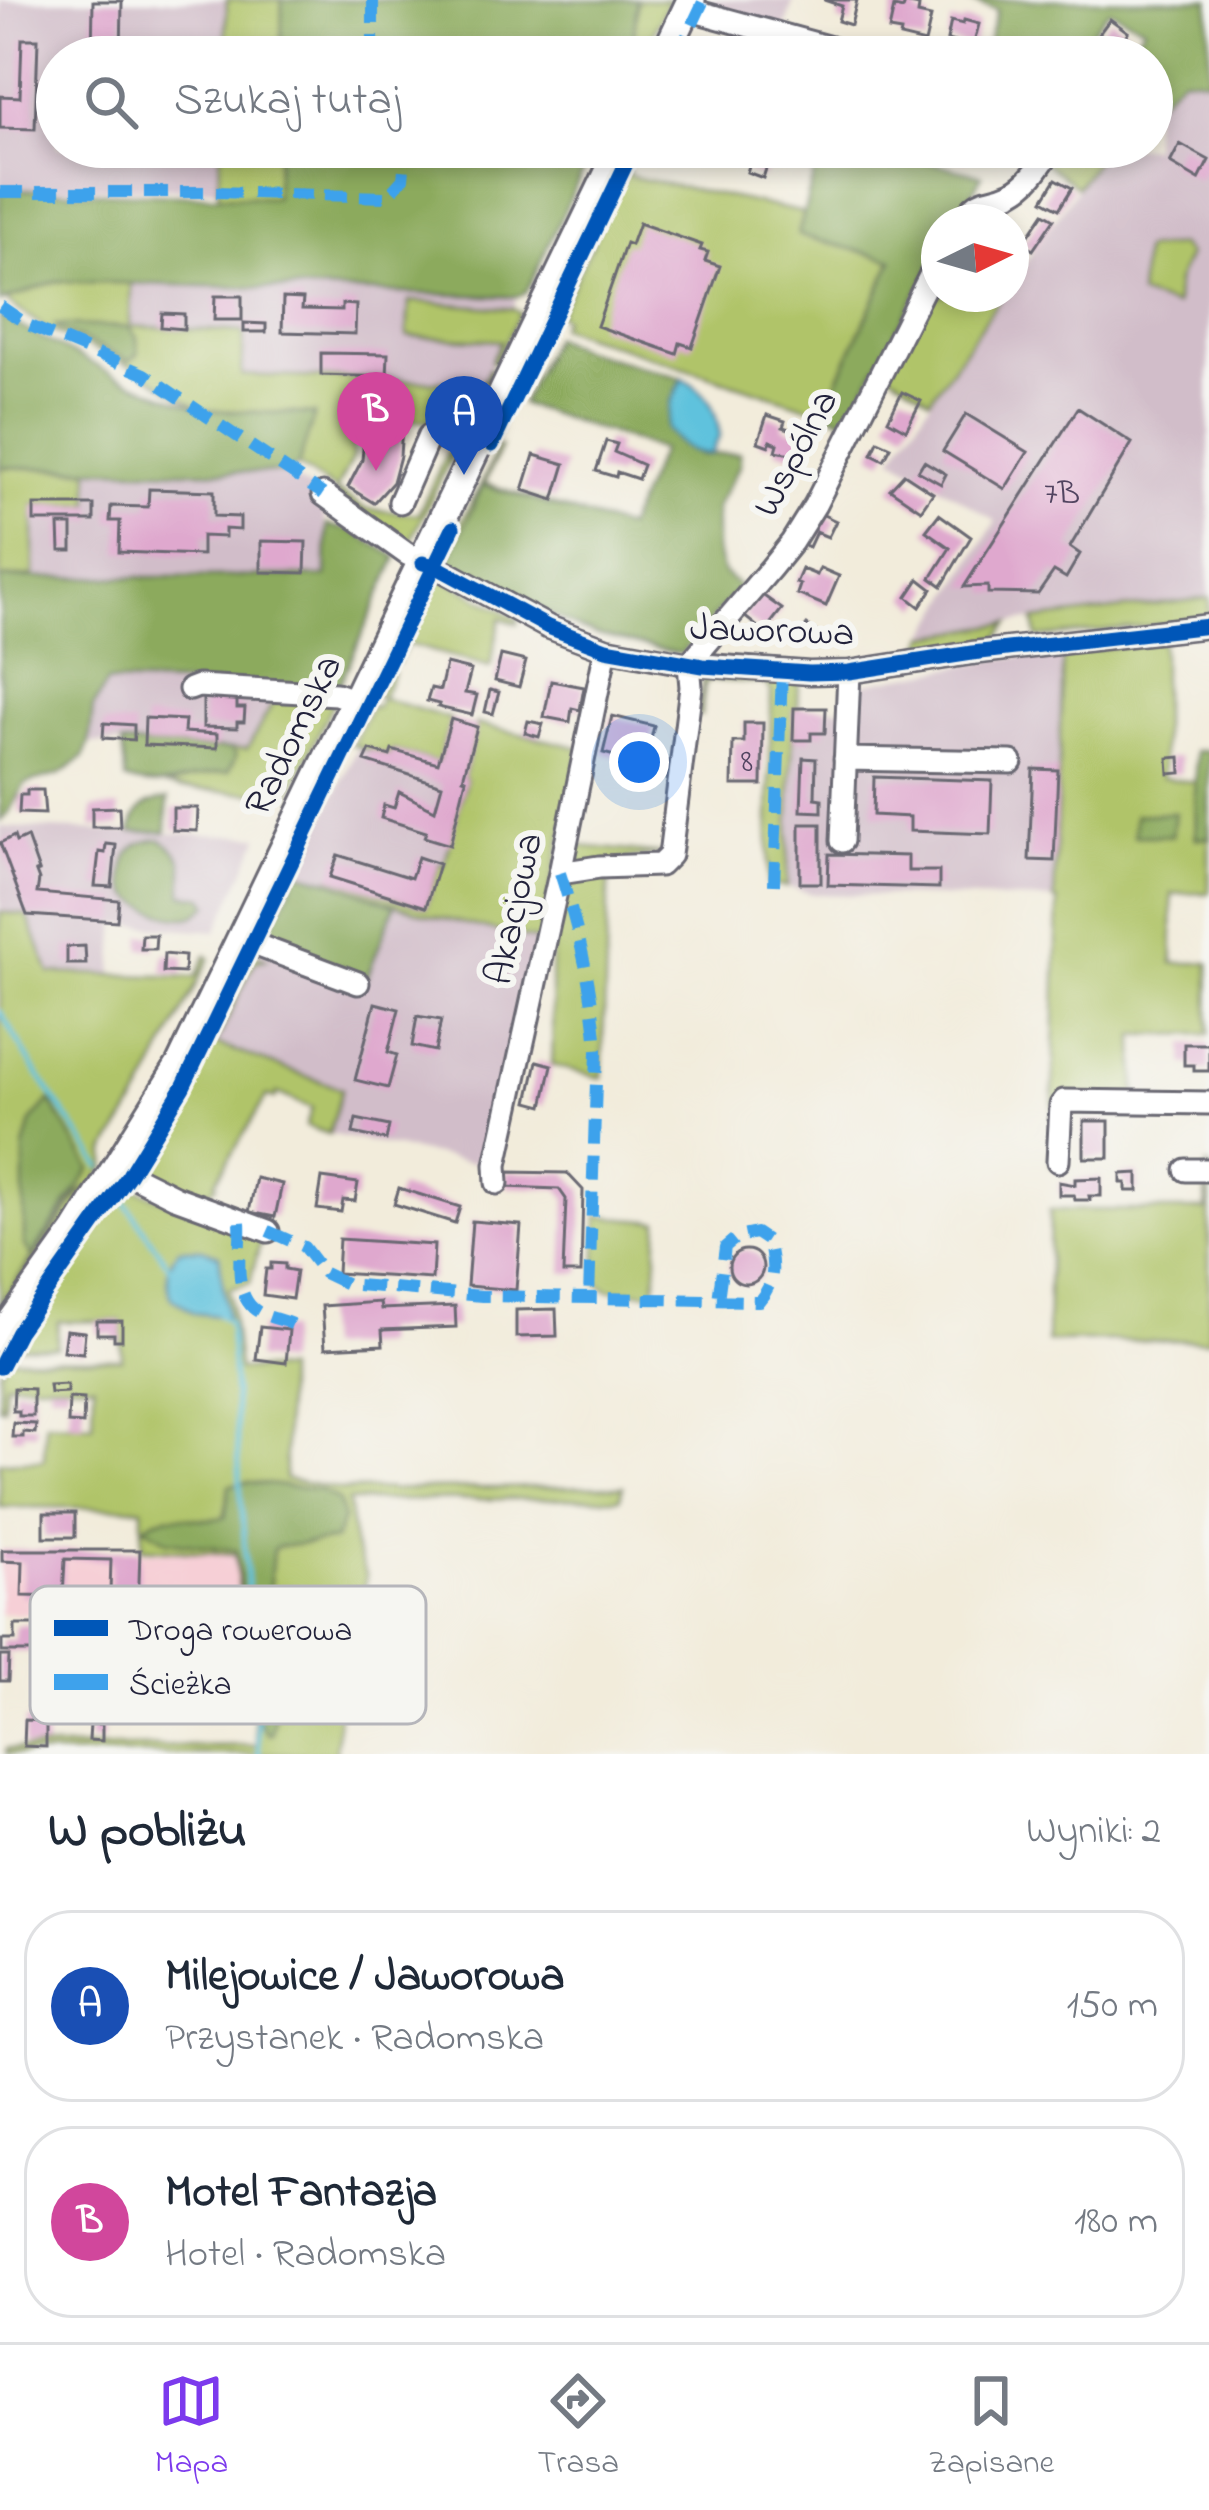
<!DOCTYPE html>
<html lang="pl">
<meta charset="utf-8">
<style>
body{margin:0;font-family:"Indie Flower",sans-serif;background:#f2f2f3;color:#1f2937}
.compass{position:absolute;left:921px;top:204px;width:108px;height:108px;border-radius:50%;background:#fff;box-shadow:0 6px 18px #0003;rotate:85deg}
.you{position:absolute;left:639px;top:762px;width:42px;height:42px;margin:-30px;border:9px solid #fff;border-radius:50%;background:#1a73e8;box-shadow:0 0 0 18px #1a73e833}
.badge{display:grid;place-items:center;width:78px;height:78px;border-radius:50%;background:#7c3aed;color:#fff;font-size:39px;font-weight:700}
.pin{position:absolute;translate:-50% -99px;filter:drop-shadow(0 3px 6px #0008)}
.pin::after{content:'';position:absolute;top:63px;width:42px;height:36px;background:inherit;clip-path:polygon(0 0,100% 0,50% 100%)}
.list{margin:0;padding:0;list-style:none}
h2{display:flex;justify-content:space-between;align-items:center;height:156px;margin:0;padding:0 48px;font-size:51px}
h2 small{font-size:39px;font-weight:400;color:#747a83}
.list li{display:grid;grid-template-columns:78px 1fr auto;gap:36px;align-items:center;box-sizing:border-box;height:192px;margin:0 24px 24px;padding:0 24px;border:3px solid #e0e1e3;border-radius:48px}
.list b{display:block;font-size:45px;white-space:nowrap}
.list p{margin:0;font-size:39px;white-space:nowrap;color:#747a83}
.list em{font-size:39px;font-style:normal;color:#747a83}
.icon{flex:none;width:66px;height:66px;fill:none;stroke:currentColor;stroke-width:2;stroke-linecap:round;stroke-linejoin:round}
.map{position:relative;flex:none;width:1209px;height:1754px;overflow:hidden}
.search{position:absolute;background:#fff;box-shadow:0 6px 18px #0003;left:36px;right:36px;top:36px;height:132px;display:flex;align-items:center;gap:30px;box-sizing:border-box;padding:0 42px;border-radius:66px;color:#747a83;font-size:45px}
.sheet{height:588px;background:#fff}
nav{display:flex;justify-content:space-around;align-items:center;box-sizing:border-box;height:168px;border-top:3px solid #e0e1e3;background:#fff;font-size:33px;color:#747a83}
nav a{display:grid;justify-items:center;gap:6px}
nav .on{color:#7c3aed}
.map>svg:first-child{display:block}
.built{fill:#f6cfd6}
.industrial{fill:#d1bdc9}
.green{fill:#b0c469;stroke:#697352;stroke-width:3}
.forest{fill:#8caa5d;stroke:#57664c;stroke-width:3}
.water{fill:#5fc2dd;stroke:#40728c;stroke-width:3}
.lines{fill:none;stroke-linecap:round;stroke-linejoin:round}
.stream{stroke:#5fc2dd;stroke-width:4.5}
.building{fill:#dfa8ce}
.minor-casing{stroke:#6b6973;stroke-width:27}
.major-casing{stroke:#6b6973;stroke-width:33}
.minor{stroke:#fff;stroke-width:21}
.major{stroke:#fff;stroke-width:27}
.quiet{stroke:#3ea2ec;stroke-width:12;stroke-dasharray:24 12;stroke-linecap:butt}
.cycleway-casing{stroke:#f6f6f2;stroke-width:22}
.cycleway{stroke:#0057b8;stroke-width:15}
.labels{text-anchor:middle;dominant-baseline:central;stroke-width:12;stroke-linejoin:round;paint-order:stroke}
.number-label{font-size:33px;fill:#514460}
.street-label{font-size:39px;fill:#22223b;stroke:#f6f6f2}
.key{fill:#f6f6f2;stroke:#b6b6bb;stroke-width:3}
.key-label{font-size:33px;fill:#22223b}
</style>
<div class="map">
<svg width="1209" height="1754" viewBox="0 0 1209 1754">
<rect width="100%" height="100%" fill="#f6f6f2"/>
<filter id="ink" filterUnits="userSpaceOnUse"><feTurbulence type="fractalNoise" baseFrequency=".00833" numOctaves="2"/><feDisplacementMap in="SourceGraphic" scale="24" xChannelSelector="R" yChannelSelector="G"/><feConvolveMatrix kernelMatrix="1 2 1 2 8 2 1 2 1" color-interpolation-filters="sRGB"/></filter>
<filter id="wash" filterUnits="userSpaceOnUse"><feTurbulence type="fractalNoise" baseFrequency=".004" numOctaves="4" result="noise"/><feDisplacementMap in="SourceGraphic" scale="48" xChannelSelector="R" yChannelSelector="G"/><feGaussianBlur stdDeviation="2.7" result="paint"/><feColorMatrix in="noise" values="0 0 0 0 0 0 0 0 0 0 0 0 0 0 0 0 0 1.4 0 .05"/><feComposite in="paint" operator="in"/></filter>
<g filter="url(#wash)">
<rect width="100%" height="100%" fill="#f2ecdb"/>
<path class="built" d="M0 1550 235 1553 240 1613 0 1614Z"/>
<path class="industrial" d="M0 0H227L225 57H57V147H221L219 189 0 188Z
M710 0H793L785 30 706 8Z
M1209 27V598L1079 613 926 635 996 521 893 457 1003 294H1011V283L1106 147H1152V81Z
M131 283 246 289 517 297 513 309 409 302 407 336 502 341 483 383 323 378 241 375 243 332 129 327Z
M90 470 285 473 313 491 324 511 327 576H34V505H90Z
M1063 653 1054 900 813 894 787 887 794 707 861 709 862 684 998 659Z
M6 678 187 686 338 688 247 749 3 740Z
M358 747 466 779 455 826 384 806 381 817 426 832 425 837 450 845 443 867 439 866 426 907 539 941 531 981 521 984 515 1007 523 1009 488 1157 475 1163 329 1134 342 1089 216 1044 269 932 290 948 368 977 328 880 298 872Z
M0 827 131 832 260 836 217 931 117 924 113 975 49 973 27 916 0 912Z"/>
<path class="green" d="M227 0H282L281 57H225Z
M637 0H669L642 57H632Z
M221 147H278L276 198 218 196Z
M1057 147H1106L1077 187 1045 163Z
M628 169 630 176 804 213 799 235 893 260 823 412 559 327 563 318 558 315Z
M1179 245 1188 255 1176 282 1175 306 1139 295 1143 249Z
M939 265V294H1003L930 399 886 370Z
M57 281 131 283 130 326 244 332 242 375 482 383 489 368 492 370 462 432 457 431 460 423 350 416 353 457 336 490 365 509 418 514 451 444 456 447 408 547 338 498 335 490 298 466 314 414 203 410 133 367 45 328 5 300Z
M409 301 513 309 520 313 495 363 491 361 501 341 407 336Z
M497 446 501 447 485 483 625 529 447 563 441 559C459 520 484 487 497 446Z
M0 467 90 470V505H34V576L0 578Z
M432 576H439L518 619 517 624 501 618 490 667 407 644 397 663 392 661Z
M1209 598V620L1037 638 1034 620Z
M1010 623 999 637 991 639 919 653 926 636Z
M1162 641V778L1195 782 1196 838H1209V893L1172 894 1173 963H1209V1034L1135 1035 1136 1110H1072L1066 1114 1065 1159 1068 1167 1051 1166 1058 901 1054 900 1063 653Z
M388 672 393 673 382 698 451 719 438 763 392 750 390 756 352 745 371 706 376 707 381 698 376 695Z
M704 675 799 680 798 708 794 709 787 887 768 885 771 691 765 683 710 680 705 684 701 715H697Z
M275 699H335L289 795 183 789 168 786 207 773 228 772 236 756 232 749H247Z
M477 724 581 748 539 941 424 914 328 880 330 877 426 907 439 864 444 866 466 780 463 778Z
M572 845 661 854 567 868Z
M609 871 602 1078 552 1065C555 1013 545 967 558 916 560 908 561 895 566 889 573 877 596 874 609 871Z
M0 912 27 915 50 973 196 977 206 955 210 958 140 1097 106 1152V1167L92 1186 78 1193 0 1303Z
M251 953 267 959 255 961 216 1044 342 1089 329 1134 306 1126 312 1108 277 1093 275 1099 267 1096 215 1182 217 1185 203 1196 135 1171 174 1109Z
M1207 1166H1209V1340L1047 1342 1050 1210H1206Z
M126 1186 262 1235 250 1283 229 1289 238 1369 285 1370V1479L343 1490 623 1486 620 1498 348 1501 354 1545 366 1576 359 1622 340 1679 336 1754H6V1749L257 1745 235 1554 142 1548V1508L0 1507V1462L44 1460 45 1422 93 1424 94 1384 6 1382 4 1407H0V1371L9 1358 122 1359 121 1321 58 1322 57 1347 14 1346Z
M96 1189 3 1316 0 1314V1308L80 1195Z
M598 1216 659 1221 655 1293 607 1290 596 1281Z"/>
<path class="forest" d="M282 0H637L632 57H281Z
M963 0H1209V79L1182 77 1152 106V57H1122L1144 27 1109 10 1071 57H984L997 10Z
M278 147H594L526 293 517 297 57 281 0 302V189L275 198Z
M821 147H867L982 175 956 222H939V253L847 420 823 412 893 260 798 235Z
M0 316 118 377 203 410 315 414 298 466 285 473 0 467Z
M55 325 129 327 137 338 138 354 130 361 57 328Z
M553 337 583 350 683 378 671 403 699 455 740 453V465L716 507V548L723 573 740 587 681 654 601 636 580 629 447 563 483 485 626 528 661 450 521 404Z
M327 525 352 531 397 557 338 688 107 682 93 708 89 743 84 757 61 774 25 784 7 815 0 821V578L326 576Z
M122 744 232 749 236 756 228 772C184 775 174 793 126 780Z
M1195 751H1209V838H1196Z
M168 799 166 832H131C134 809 146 802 168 799Z
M1175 813 1172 836H1134L1135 815Z
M160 839C187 855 184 868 182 894L204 897 209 905C203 910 200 913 193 916 176 921 140 908 129 894 123 885 123 875 125 865 130 844 139 842 160 839Z
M298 872 328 880 395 905 367 977 290 948 269 932Z
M50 1100 91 1169 31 1256 24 1243V1148L31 1122Z
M249 1482 319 1490 338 1500 343 1519 335 1540 278 1547 273 1550 269 1591 275 1714 272 1734H268L259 1722 245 1631 236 1550 168 1541 144 1527C168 1506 198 1525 225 1517L229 1485Z"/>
<path class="water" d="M683 378C710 394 714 405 720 435L711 454C691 455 679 444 667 429L671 403Z
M179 1249H202L219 1255 227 1317 194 1313 171 1297C166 1277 166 1266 179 1249Z"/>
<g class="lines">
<path class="stream" d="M0 1011 33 1067 101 1167
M123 1199 171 1269
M218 1314 229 1323 259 1754"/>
</g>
<g id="blocks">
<path class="building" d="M824 0H857L851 25 838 21 842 6Z
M93 1H122L121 57H92Z
M905 3 919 6 918 14 931 17 925 43 900 37 901 32 889 30 894 7 903 9Z
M1110 19 1128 32 1113 53 1104 46 1107 42 1098 35Z
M964 20 979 24 973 47 947 40 951 21 963 24Z
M22 39H38L35 129 0 128V96L20 97Z
M1180 144 1209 160 1199 180 1170 163Z
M90 147H119V156L90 155Z
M755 147H773L763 178 747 172Z
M947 147H970L966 161 945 155Z
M1056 179 1072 188 1059 209 1043 200Z
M1044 213 1054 219 1033 250 1023 244Z
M639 223 702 245 700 250 708 252 705 261 720 266 692 347 680 343 677 354 597 326 626 243 631 245Z
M215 296H242V320H214Z
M283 298 303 299 302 309 342 310V304L356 305 355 334 282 332Z
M162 313 184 314V329L161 327Z
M244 323 266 324V332H244Z
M321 353 388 354 387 377 321 375Z
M902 392 921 401 906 430 888 420Z
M1078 408 1132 443 1070 547 1080 554 1066 578 1054 571 1038 594 988 593V586L964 587Z
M966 414 1028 452 1005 489 943 451Z
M767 415 785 421 783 427 808 435 801 456 776 451 778 444 770 441 769 446 758 442Z
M365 424 402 426 400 456 393 482 374 503 348 487 362 460Z
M606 441 617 444 614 452 643 465 638 479 617 472 616 477 596 471Z
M878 441 891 447 884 460 872 454Z
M534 455 565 464 554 500 523 490Z
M924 461 946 474 941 484 918 471Z
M904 474 933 493 921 510 890 489Z
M149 489 214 491V516L240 517V530L225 529V537L202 536V555L119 552 120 521H110L111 506 148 507Z
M34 505H94V521H34Z
M815 511 836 521 828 537 816 532 809 547 801 544Z
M939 514 971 537 942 586 931 578 950 548 926 531Z
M59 525H72V551H60Z
M261 541 306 542 305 573 261 572Z
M820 568 839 576 826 606 797 594 800 585 796 583 802 569 817 575Z
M919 579 932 589 920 607 907 597Z
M761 594 782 609 764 632 744 616Z
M807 625 817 632 808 644 798 637Z
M501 655 526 661 519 687 495 681Z
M446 664 471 670 465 693 477 695 472 715 438 707 439 704 427 701 431 688 440 690Z
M551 681 584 687 580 710 572 708 570 722 544 717Z
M490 690 499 692 493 714 485 712Z
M203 692 237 693V708H245L244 722H237V728L203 727Z
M794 708H826L825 733H811V740H793Z
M612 716 654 726 645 764 603 753Z
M145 718 185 720 184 732 217 734V748L144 745Z
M451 719 477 727 463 778 466 779 450 845 424 837 426 832 381 818 384 805 394 808 399 792 435 810 442 785 365 761 370 750 390 756 392 750 438 763Z
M528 721 543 724 539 737 525 733Z
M104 723 134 725V740L103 738Z
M744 723H763L762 785H732L733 742H744Z
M1180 757 1181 773 1169 774 1168 758Z
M803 758 816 759 815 798 822 799V812L801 811Z
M1033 769 1058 770 1054 861 1029 860Z
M874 777 992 781 990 834 910 831V817L873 815Z
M27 790H43L45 814 19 813 20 795H27Z
M119 807 120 827H92V808Z
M173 808H198L197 831 173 830Z
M800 824H821V883H800Z
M14 836 16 842 27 837 39 871 36 872 39 880 37 893 119 900 117 921 27 915 0 843Z
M106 844 116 845 112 887 95 886 99 852 105 853Z
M829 854 908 856V871H939V888L828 885Z
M338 855 411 878 418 857 439 864 426 907 330 877Z
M142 935H156L155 949H141Z
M85 946 86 964H67V947Z
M164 954 185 956 184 973 163 972Z
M375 1003 399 1009 388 1052 397 1055 388 1088 355 1080Z
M417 1016 441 1020 435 1051 412 1046Z
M1184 1044H1209V1071H1194V1065H1184Z
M537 1061 552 1065 543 1106 528 1102Z
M356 1119 389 1126 386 1140 353 1133Z
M1084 1121H1109V1158H1084Z
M506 1172 567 1173 583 1190 581 1273H563L566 1199 559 1189 506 1187Z
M1138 1173V1191H1126V1183H1121V1174Z
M256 1178 282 1184 275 1217 249 1212Z
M322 1178 358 1183 355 1201 343 1200 341 1212 317 1209Z
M1101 1178V1196H1089L1090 1200H1075L1074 1195H1059V1182L1075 1185V1179Z
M399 1188 460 1207 455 1223 394 1204Z
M472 1221 521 1225 516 1290 467 1286Z
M339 1239 434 1245 432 1279 337 1273Z
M729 1267a17 17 0 1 1 34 0a17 17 0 1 1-34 0Z
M271 1263 285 1264V1269L296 1271 292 1299 263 1295 266 1269H271Z
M380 1302 381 1309 455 1306 456 1327 382 1330 383 1345 325 1348 322 1306Z
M556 1309 557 1336 516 1337V1310Z
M97 1321H122V1340H114V1334H97Z
M260 1327 289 1330 286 1363 256 1359Z
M66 1330 85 1332 83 1353 63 1351Z
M67 1384V1392L50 1393 49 1385Z
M14 1388 33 1389V1416H19V1411H13Z
M69 1398 84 1399 83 1424 68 1423Z
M13 1423 36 1424 35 1433 23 1432V1437H12Z
M44 1513H75V1537H44Z
M2 1550H140L138 1615 103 1614 104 1593H110L111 1560 65 1559 63 1597 22 1596 23 1562 2 1561Z
M15 1625H36V1652H2V1640H15Z
M0 1656H9L8 1681H0Z
M25 1720 46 1721V1747L24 1746Z
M90 1724H102V1741L89 1740Z"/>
</g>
</g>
<g filter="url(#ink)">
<use href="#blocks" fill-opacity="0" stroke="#6b6973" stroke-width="3"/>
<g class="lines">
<defs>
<path id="minor" d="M687 9 864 57
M962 222C981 192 985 205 1012 192 1031 182 1041 164 1053 147
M323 494 407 554 435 566 548 627 606 649 689 664 809 673 849 672 972 653 1209 626
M400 502 429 436 459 438 478 445
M190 689 198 686 336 694 356 701
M845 759 1011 762
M842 841 849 672
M560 873 599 867 660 865 670 855 691 687 689 664 771 568 792 542 815 505 939 258
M240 939 358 983
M1058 1161 1061 1105 1064 1101 1209 1103
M117 1168 175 1197 268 1231
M1186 1170H1209
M497 1183 496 1165 560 873 606 649"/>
<path id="major" d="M664 57 691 0
M0 1338 77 1230 180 1065 621 147"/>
</defs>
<use href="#minor" class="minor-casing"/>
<use href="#major" class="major-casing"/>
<use href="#minor" class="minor"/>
<use href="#major" class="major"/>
<path class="quiet" d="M373 0V49L380 57
M677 57 704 0
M0 192H215L387 197 403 179 406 147
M0 306 28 325 144 374 323 494
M560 873C579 931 593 990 597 1051L589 1298
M774 885 782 671
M240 1222C242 1247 232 1289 253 1308 264 1318 284 1319 298 1327
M268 1231 304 1247 324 1273 347 1284 482 1296 759 1301C776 1282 774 1265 768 1241L756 1233 737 1237 725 1247 718 1300"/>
<defs>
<path id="cycleway" d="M492 445 634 147
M423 563 435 566 548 627 606 649 703 666 809 673 849 672 972 653 1209 626
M0 1367 18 1332 129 1175 183 1087 453 528"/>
</defs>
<use href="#cycleway" class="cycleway-casing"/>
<use href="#cycleway" class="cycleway"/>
</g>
</g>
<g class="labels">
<g class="number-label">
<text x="1062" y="495">7B</text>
<text x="747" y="763">8</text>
</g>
<g class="street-label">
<text transform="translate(797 454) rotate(-62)">Wspólna</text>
<text transform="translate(772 632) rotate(2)">Jaworowa</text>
<text transform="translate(295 736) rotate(-64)">Radomska</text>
<text transform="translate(516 909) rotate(-78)">Akacjowa</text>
</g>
</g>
<rect x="30" y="1586" width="396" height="138" rx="18" class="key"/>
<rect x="54" y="1620" width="54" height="16" fill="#0057b8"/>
<rect x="54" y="1674" width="54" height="16" fill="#3ea2ec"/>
<g class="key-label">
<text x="129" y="1640">Droga rowerowa</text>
<text x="129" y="1694">Ścieżka</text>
</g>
</svg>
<svg class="compass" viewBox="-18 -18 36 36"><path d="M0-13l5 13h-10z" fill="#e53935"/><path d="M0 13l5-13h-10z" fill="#747a83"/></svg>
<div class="you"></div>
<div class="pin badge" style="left:464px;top:475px;background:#1a4fb4">A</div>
<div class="pin badge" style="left:376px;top:471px;background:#d1479c">B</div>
<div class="search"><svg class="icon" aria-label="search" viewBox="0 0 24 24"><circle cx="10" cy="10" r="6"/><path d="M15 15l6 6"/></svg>Szukaj tutaj</div>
</div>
<section class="sheet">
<h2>W pobliżu<small>Wyniki: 2</small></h2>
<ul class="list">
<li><span class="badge" style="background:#1a4fb4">A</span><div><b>Milejowice / Jaworowa</b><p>Przystanek · Radomska</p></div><em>150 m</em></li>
<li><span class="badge" style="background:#d1479c">B</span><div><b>Motel Fantazja</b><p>Hotel · Radomska</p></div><em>180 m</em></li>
</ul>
</section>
<nav>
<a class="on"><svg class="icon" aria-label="map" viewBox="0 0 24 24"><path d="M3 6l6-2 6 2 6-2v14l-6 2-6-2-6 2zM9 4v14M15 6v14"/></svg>Mapa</a>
<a><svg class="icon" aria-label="directions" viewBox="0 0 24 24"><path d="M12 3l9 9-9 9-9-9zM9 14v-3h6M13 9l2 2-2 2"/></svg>Trasa</a>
<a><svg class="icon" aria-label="saved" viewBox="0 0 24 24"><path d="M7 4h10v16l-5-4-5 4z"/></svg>Zapisane</a>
</nav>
